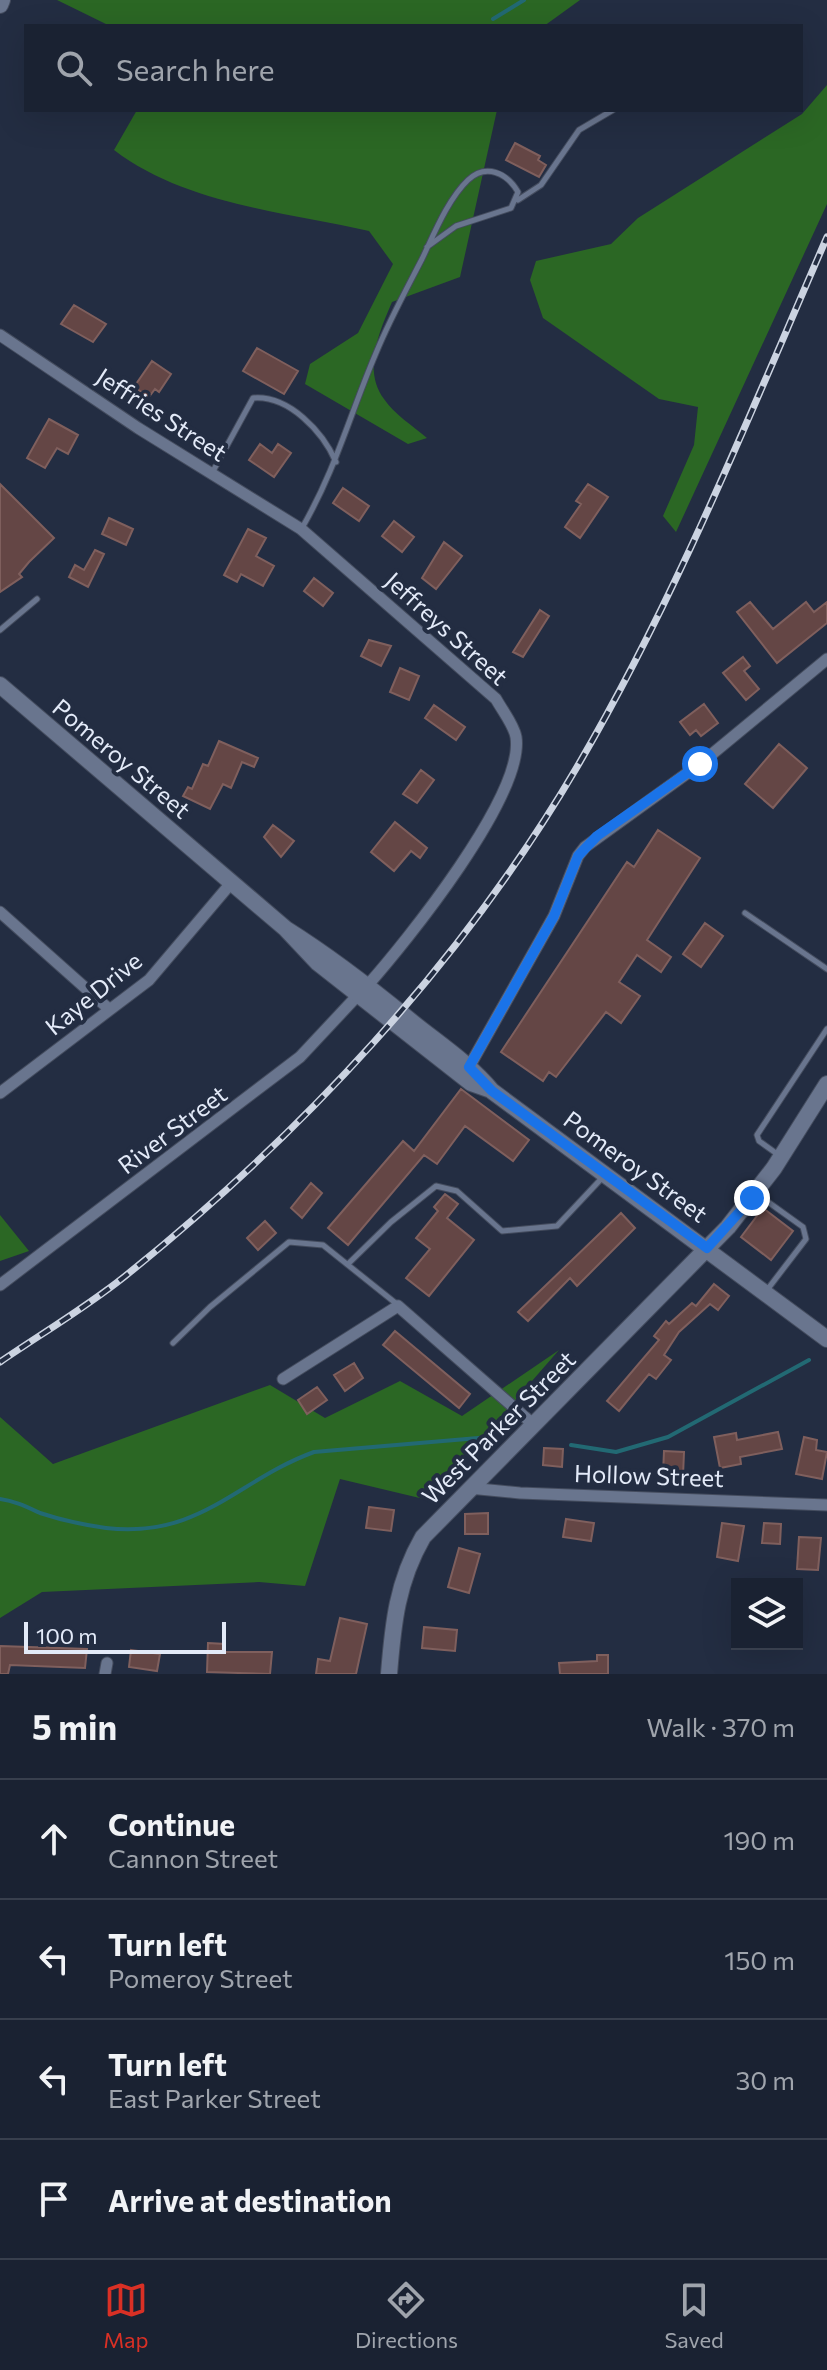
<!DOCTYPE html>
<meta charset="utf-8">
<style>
body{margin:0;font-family:Commissioner,sans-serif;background:#232a3a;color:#f1f3f6}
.controls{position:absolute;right:24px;bottom:24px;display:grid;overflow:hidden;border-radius:0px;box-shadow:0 8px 32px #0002}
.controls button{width:72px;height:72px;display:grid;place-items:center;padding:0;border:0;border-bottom:2px solid #383f4d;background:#1a2232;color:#f1f3f6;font:40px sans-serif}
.scale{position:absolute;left:24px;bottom:20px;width:202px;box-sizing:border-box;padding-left:8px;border:4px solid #e3eaf8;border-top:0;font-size:22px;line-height:28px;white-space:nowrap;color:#e3eaf8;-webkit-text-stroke:6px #232d42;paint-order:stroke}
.stop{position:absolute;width:24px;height:24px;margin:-18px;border:6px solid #1a73e8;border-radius:50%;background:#fff}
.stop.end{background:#1a73e8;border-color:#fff;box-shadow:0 2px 8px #0008}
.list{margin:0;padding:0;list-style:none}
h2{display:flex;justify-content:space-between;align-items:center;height:104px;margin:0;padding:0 32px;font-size:34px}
h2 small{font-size:26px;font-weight:400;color:#9fa4ac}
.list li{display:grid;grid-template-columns:52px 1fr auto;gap:24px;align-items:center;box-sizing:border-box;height:120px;padding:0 32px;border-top:2px solid #383f4d}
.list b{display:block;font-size:30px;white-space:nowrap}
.list p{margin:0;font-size:26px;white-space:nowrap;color:#9fa4ac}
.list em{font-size:26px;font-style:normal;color:#9fa4ac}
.icon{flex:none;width:44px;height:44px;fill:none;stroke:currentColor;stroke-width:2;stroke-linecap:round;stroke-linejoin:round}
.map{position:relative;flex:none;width:827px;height:1674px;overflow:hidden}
.search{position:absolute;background:#1a2232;box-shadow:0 8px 32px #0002;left:24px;right:24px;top:24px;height:88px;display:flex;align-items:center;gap:20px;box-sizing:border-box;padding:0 28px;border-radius:0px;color:#9fa4ac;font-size:30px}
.sheet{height:584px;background:#1a2232}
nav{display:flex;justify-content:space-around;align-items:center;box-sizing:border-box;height:112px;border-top:2px solid #383f4d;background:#1a2232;font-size:22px;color:#9fa4ac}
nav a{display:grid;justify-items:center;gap:4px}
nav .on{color:#d93025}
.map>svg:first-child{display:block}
.forest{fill:#2b6724}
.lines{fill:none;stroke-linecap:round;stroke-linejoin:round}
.stream{stroke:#226973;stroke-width:4}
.building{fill:#644645;stroke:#7f5f5d;stroke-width:2}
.lane-casing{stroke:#444c5e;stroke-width:7}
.street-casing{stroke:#444c5e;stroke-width:13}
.secondary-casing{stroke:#444c5e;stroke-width:18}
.lane{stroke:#69758e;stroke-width:5}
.street{stroke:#69758e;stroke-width:11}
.secondary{stroke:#69758e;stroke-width:16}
.rail-casing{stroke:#cbd3e1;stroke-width:7}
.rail{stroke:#232d42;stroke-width:4;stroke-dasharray:12;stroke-linecap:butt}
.route{stroke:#1a73e8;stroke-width:10}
.labels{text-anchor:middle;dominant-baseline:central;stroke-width:8;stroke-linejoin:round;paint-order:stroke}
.street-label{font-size:24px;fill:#e3eaf8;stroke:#232d42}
</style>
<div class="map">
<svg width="827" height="1674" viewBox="0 0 827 1674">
<rect width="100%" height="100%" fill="#232d42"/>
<path class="forest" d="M57 0H580L544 26H110Z
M827 85V204L676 532 663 516 694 445 698 407 659 399 543 318 530 280 536 261 611 244 638 218 802 114Z
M137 110H497L460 277 392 302C380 330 362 370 384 399 394 414 413 426 427 438L408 444 305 384 310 364 358 333 393 264 369 231C284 212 185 204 114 150Z
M0 1215 29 1251 0 1261Z
M559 1350 428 1500 340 1479 305 1586 259 1582 42 1592 0 1618V1417L53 1464 270 1385 325 1418 400 1381 462 1416Z"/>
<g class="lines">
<path class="stream" d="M493 19 524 0
M571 1445 616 1452 668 1437 809 1360
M0 1499C15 1501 27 1507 40 1513 61 1520 84 1525 106 1528 200 1539 237 1480 314 1452L490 1437"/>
</g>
<path class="building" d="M515 143 540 156 538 160 546 165 539 177 506 160Z
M74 305 106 324 93 342 61 324Z
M257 348 298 371 284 394 243 371Z
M152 361 171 374 159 392 155 389 149 397 134 387Z
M49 419 78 435 68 454 57 448 45 468 27 458Z
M260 444 272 453 278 444 291 453 274 477 249 460Z
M0 484 54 538 29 562 19 574 22 577 0 592Z
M588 484 608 497 580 538 565 527 581 504 576 501Z
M343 488 369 506 359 521 333 503Z
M109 518 133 529 126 545 102 534Z
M394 521 414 537 402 552 382 536Z
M248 529 266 538 256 556 274 566 263 586 241 574 237 582 224 575Z
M444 542 462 556 436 589 422 578Z
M95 550 104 554 88 587 69 577 75 565 84 570Z
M314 578 333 593 323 606 304 591Z
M750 602 773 629 806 602 814 612 827 602V623L777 663 737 612Z
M540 610 549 616 523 657 513 652Z
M369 640 391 646 381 666 361 656Z
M743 657 750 666 744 671 759 689 746 700 723 673Z
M400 668 419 676 409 700 390 692Z
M704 704 718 723 701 736 696 730 690 735 680 722Z
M434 705 465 727 456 740 425 718Z
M219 741 258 758 254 767 242 762 231 788 223 784 210 809 183 796 188 787 192 789 203 764 208 766Z
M779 744 807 768 773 808 745 784Z
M421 770 434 780 417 803 403 794Z
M395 822 427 848 420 858 411 851 394 871 371 852Z
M273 825 294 841 281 857 264 837Z
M658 830 700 858 647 940 671 957 661 972 637 955 619 982 640 996 621 1023 606 1012 556 1077 549 1072 543 1081 501 1052 627 862 634 867Z
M705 923 723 936 701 967 683 954Z
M461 1089 529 1140 513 1161 465 1126 437 1164 424 1155 348 1245 328 1228 403 1141 414 1151Z
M311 1183 322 1193 302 1218 291 1208Z
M445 1194 458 1204 447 1218 474 1240 429 1296 406 1278 430 1249 416 1238 438 1211 434 1207Z
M763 1208 793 1231 771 1260 741 1237Z
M621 1213 635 1228 577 1286 570 1278 528 1321 518 1312Z
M265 1221 276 1233 258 1250 247 1238Z
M714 1284 729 1296 718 1310 710 1304 679 1332 664 1355 671 1360 656 1379 649 1374 619 1411 607 1401 659 1340 654 1336 666 1321 669 1324 692 1303 696 1306Z
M395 1331 470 1394 459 1408 383 1345Z
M354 1363 363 1378 345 1391 334 1375Z
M317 1387 327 1400 307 1414 298 1400Z
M778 1432 782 1449 740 1457 741 1464 720 1468 714 1437 736 1433 737 1440Z
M804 1437 817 1440 816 1450 827 1452 822 1479 796 1474Z
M544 1448 563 1449 562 1467 543 1465Z
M664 1451 684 1452 683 1476 663 1474Z
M369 1507 394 1510 391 1531 366 1528Z
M488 1513V1534H465V1514Z
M566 1519 594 1523 591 1541 563 1537Z
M722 1523 744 1526 738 1561 717 1557Z
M764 1523 781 1524 780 1544 762 1543Z
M799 1537 821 1538 818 1570 797 1569Z
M459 1548 480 1554 469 1593 448 1587Z
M340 1618 367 1624 356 1674H316L318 1659 330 1661Z
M424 1627 457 1630 455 1651 422 1648Z
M208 1643 225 1644 224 1652H272L270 1674 207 1672Z
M0 1646 87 1649 85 1668 10 1665 8 1674H0Z
M131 1650 160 1654 157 1671 129 1667Z
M597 1655H608V1674H560L559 1663 597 1661Z"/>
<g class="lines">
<defs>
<path id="lane" d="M518 200 541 185 579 130 613 110
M212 473 253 398C289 395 323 432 336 462
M302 528C336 469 350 414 376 353 389 321 406 290 422 259 434 234 448 199 468 180 486 163 507 173 518 192L511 208 456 226 427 247
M0 630 37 599
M745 913 827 969
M780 1156 759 1141 757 1135 827 1029
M757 1194 803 1227 806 1239 767 1290
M349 1263 391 1222 436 1186 457 1191 502 1231 557 1226 602 1178
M173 1343 210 1307 289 1242 323 1245 398 1305"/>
<path id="street" d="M0 335 138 428 301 529 496 699C502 710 514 725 516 737 525 795 406 942 367 986
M0 912 109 1009
M469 1067 554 916 578 856 585 847 700 764 827 659
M0 1093 149 980 232 882
M0 1285 300 1057 358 995
M283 1379 398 1306 534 1425
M469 1488 520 1493 827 1505
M105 1674 107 1663"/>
<path id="secondary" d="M0 5 2 0
M0 685 286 929 318 963 471 1083 491 1090
M286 929C329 956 368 986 407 1018 436 1042 468 1062 492 1091L827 1339
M389 1674C393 1624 397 1582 423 1537L728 1227 774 1168 827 1084"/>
</defs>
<use href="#lane" class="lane-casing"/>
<use href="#street" class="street-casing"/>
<use href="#secondary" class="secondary-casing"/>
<use href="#lane" class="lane"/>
<use href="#street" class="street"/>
<use href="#secondary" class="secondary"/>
<defs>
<path id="rail" d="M0 1362C41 1334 85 1308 124 1277 301 1135 462 963 577 767 676 598 749 416 827 237"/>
</defs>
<use href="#rail" class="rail-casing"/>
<use href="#rail" class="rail"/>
</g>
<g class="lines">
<path class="route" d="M700 764 597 836 578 856 554 916 469 1067 492 1091 707 1248 752 1198"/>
</g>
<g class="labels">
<g class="street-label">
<text transform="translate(162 414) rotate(33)">Jeffries Street</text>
<text transform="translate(447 628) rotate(42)">Jeffreys Street</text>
<text transform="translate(122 758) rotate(40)">Pomeroy Street</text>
<text transform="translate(93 993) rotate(-39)">Kaye Drive</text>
<text transform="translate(172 1129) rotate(-37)">River Street</text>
<text transform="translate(636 1166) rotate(36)">Pomeroy Street</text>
<text transform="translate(498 1427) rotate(-45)">West Parker Street</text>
<text transform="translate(649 1475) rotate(2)">Hollow Street</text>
</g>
</g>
</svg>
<div class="controls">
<button><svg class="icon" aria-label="layers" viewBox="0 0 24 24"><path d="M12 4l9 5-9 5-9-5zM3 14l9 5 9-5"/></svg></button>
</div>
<div class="scale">100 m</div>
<div class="stop" style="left:700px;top:764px"></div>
<div class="stop end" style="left:752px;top:1198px"></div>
<div class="search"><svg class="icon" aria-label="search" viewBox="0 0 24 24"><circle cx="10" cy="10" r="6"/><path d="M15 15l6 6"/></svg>Search here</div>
</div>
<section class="sheet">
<h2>5 min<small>Walk · 370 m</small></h2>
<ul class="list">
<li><svg class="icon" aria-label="ahead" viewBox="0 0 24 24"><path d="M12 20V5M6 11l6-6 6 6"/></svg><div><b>Continue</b><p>Cannon Street</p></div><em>190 m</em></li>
<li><svg class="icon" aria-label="left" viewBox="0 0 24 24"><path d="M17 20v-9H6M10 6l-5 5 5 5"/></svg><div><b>Turn left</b><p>Pomeroy Street</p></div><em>150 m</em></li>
<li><svg class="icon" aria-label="left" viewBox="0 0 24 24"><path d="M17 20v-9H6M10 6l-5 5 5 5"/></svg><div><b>Turn left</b><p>East Parker Street</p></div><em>30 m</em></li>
<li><svg class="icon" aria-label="arrive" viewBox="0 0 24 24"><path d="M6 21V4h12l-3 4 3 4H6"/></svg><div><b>Arrive at destination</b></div></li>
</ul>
</section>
<nav>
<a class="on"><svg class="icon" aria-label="map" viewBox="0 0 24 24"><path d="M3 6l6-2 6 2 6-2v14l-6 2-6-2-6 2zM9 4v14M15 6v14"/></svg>Map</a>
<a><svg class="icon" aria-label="directions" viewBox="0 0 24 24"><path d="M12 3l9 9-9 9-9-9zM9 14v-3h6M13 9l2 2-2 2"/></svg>Directions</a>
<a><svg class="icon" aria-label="saved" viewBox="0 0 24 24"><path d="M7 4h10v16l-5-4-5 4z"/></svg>Saved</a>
</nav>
